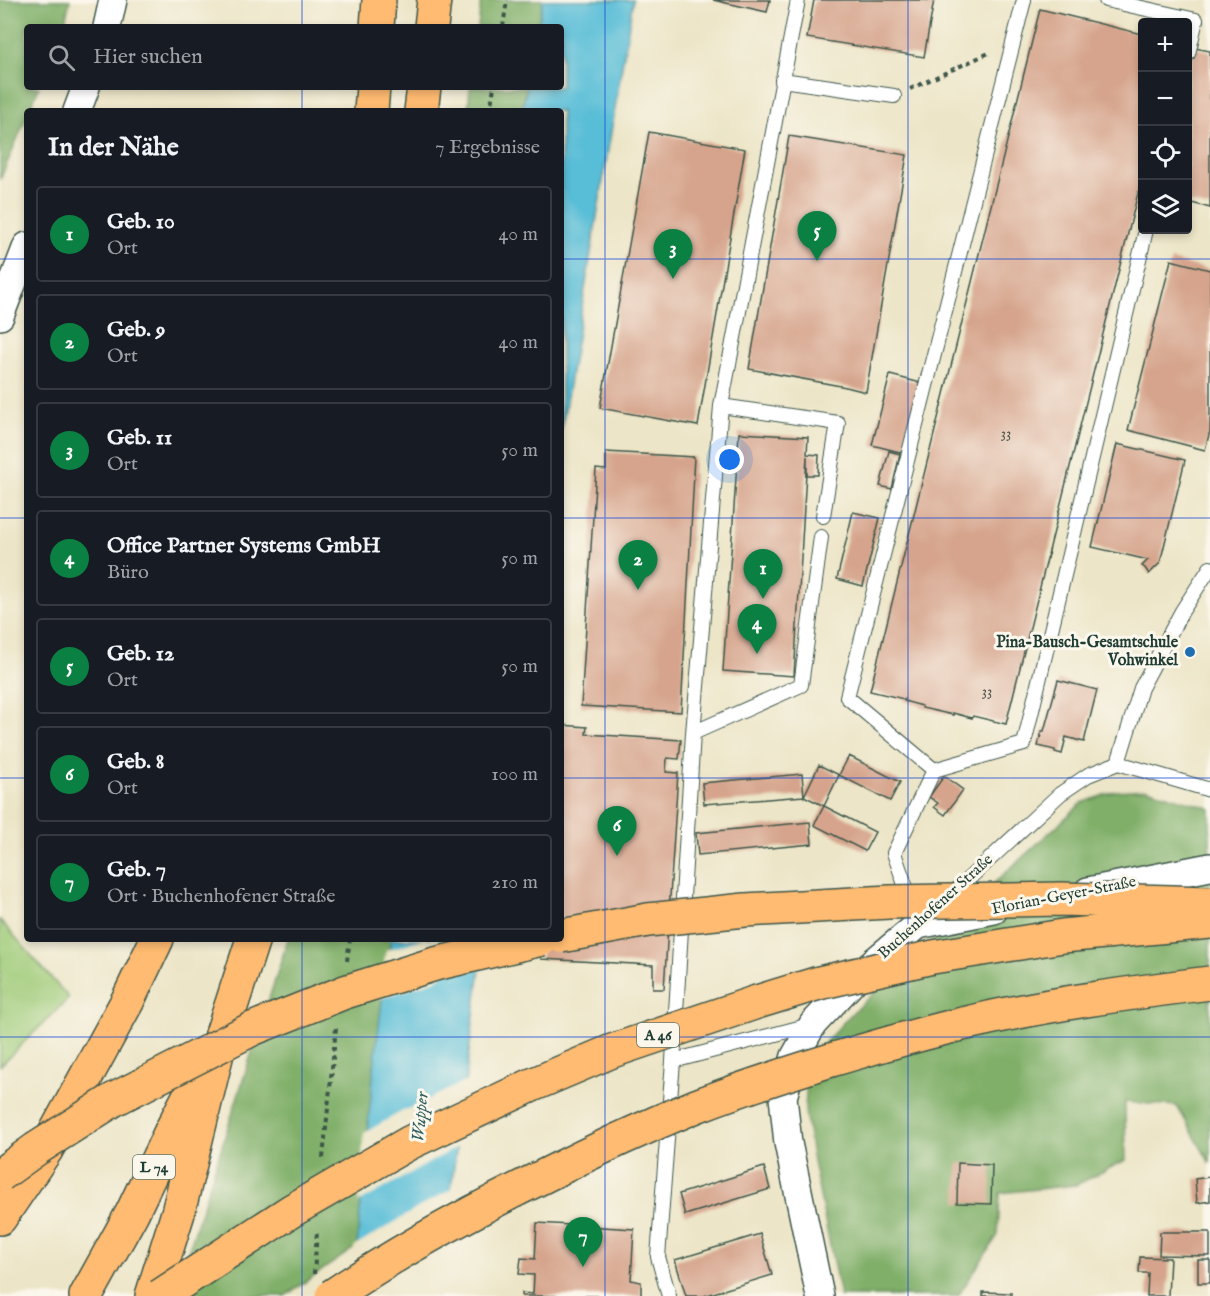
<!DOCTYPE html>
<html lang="de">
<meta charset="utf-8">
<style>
body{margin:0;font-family:"IM FELL English",serif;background:#242831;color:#f1f3f6}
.controls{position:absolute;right:18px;top:18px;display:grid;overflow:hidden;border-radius:6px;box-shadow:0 3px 9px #0003}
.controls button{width:54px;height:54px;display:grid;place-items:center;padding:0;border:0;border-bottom:2px solid #363941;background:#171b24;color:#f1f3f6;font:30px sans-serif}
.you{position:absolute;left:730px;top:460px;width:21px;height:21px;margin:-15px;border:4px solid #fff;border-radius:50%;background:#1a73e8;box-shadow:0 0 0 9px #1a73e833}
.badge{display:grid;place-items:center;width:39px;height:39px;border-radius:50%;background:#0b8043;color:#fff;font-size:20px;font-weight:700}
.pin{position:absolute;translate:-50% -50px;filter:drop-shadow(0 2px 3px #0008)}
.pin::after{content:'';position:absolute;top:32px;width:21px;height:18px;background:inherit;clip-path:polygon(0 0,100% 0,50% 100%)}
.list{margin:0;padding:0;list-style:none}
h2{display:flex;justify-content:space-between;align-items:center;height:78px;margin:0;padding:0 24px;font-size:26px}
h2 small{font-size:20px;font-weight:400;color:#9ea1a6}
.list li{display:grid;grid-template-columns:39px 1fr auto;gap:18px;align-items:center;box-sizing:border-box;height:96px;margin:0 12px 12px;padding:0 12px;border:2px solid #363941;border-radius:6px}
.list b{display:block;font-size:22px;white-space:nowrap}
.list p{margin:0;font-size:20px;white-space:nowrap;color:#9ea1a6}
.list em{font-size:20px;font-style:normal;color:#9ea1a6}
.icon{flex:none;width:33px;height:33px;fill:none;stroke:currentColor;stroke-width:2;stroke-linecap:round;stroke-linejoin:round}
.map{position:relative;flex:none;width:1210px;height:1296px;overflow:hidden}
.search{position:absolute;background:#171b24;box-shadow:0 3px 9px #0003;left:24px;top:24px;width:540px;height:66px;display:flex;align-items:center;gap:15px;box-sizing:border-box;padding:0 21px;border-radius:6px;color:#9ea1a6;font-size:22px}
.panel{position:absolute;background:#171b24;box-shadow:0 3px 9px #0003;left:24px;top:108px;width:540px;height:834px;border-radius:6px}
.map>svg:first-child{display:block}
.green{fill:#9fcb78;stroke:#5f8456;stroke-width:1.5}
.forest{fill:#7faf68;stroke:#4f764e;stroke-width:1.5}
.water{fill:#59bdd7;stroke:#3c7d86;stroke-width:1.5}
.pier{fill:#ece5c7}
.building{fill:#d6a48c}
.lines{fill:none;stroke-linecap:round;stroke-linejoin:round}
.service-casing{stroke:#3e564a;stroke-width:16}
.minor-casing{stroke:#3e564a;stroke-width:30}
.trunk-casing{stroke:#3e564a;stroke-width:36}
.path{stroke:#3e564a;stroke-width:4;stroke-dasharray:4.5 4.5;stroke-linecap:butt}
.service{stroke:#fff;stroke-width:14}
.minor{stroke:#fff;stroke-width:27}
.trunk{stroke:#ffbb71;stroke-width:33}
.motorway-bridge-casing{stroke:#3e564a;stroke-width:36;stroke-linecap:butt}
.motorway-bridge{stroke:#ffbb71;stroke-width:33}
.grid{fill:none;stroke:#1d4ed8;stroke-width:1.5;stroke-opacity:0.55}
.poi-dot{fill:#1f6fb2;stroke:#fbf7ec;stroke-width:2}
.labels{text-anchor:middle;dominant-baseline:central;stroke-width:6;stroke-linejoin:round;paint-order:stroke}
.number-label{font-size:14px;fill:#4d574a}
.shield{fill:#fbf7ec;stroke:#61756b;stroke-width:1.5}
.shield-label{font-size:15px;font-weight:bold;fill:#1f3d34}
.poi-label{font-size:16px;font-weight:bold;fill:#1f3d34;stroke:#fbf7ec;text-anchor:end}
.street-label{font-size:16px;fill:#1f3d34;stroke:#fbf7ec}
.water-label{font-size:18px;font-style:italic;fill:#2e5d5d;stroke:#fbf7ec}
</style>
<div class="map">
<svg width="1210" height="1296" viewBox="0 0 1210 1296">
<rect width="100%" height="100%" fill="#fbf7ec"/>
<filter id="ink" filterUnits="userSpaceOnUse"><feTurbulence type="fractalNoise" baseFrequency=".0167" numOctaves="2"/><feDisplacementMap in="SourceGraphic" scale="12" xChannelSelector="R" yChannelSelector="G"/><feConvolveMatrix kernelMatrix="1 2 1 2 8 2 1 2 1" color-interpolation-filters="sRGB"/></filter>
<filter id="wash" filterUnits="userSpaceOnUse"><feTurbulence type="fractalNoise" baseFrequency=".008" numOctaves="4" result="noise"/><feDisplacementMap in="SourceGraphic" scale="24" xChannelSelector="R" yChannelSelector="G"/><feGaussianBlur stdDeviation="1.35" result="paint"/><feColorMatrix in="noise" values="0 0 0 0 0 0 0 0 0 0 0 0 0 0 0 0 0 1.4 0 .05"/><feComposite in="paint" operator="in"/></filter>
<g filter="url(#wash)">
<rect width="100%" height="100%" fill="#ece5c7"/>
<path class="green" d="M0 920 69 998 0 1066Z"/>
<path class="forest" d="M0 0H70L64 27H27V87H39L29 111H27V116L0 180Z
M481 0H543L538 27H478Z
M470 87H527L522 111H468Z
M1147 789 1210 808V1163L1177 1106 1125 1102 1126 1160 1076 1185 1000 1193 998 1235 958 1296H840L812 1156 805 1111 808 1061 854 1011 1082 803 1115 791Z
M288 939H391C375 1041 366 1143 357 1246L285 1296H174Z"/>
<path class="water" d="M543 0H633L561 433V111H522L527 87H561V27H538Z
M391 939H484L437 1296 357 1246C366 1143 375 1041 391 939Z"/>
<path class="pier" d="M422 939H487L436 980 379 999 386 950Z
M469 1080 460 1146 448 1152 358 1203 364 1133 401 1112Z
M454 1188 440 1296H350L354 1247 421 1206Z"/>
<g id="blocks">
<path class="building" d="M713 0H770L767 12Z
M814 0H934L924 57 807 38Z
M1040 9 1142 34V177L1006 724 973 716 972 718 953 713V715L922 708V706L904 701V699L870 691Z
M1195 48 1210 51V208L1188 202V79Z
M649 132 745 149 698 426 600 408Z
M789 136 907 155 866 392 846 387 749 369Z
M1171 260 1210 270V431L1205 450 1128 430Z
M890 375 921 383 904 453 872 445Z
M739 433 808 437 807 454 819 455 818 475H807V456L794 676 723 671Z
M1117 444 1185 460 1160 563 1149 574 1145 568 1142 566 1148 560 1092 547Z
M889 451 900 454 892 489 880 486Z
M606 452 694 457 693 474H694L681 712 581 706 596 469 606 470Z
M853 512 880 518 863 586 837 579Z
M1058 680 1097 690 1084 742 1066 737 1062 754 1055 752V750L1038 746 1042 731H1044Z
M561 725 587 727 586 734 681 740 679 759 667 758 666 772 678 773 664 989H653V965L541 959 542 939H561Z
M849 756 900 782 890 801 839 775 824 806 804 796 704 804 702 783 802 774 804 796 819 765 839 775Z
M944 776 963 790 945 815 934 807 938 803 929 797Z
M824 806 875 832 865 851 814 825Z
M810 822 812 844 698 855 696 833Z
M958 1163 992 1165 991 1204 957 1203Z
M764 1167 770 1189 685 1215 679 1194Z
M1210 1177V1201L1197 1203 1195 1179Z
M537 1223 634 1229 631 1280 641 1282V1296H522V1293L533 1294 534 1275 519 1274 521 1258 535 1259Z
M1160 1232H1210V1256L1159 1255Z
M760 1234 772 1275 704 1296H686L675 1260Z
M1140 1257 1170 1258 1168 1296H1147L1148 1273H1139Z
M1198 1260H1210V1283H1198Z
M983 1292 1011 1293V1296H983Z"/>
</g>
</g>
<g filter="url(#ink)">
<use href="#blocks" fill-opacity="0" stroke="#3e564a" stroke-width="1.5"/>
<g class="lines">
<defs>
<path id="service" d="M1106 0 1196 20 1188 54
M782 80 894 96
M721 406 838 423 823 516
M693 733 801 685 821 537
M1118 763 1210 790
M934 770 847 697 1024 0
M950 896 1060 794 1088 775 1118 763 1141 688 1182 611 1210 568
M911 902 894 853 934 770 1024 744 1146 230
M673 1061 810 1025
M669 1296 658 1257 673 1061 693 733 721 406 798 0"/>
<path id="minor" d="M107 27 113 0
M77 111 86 87
M0 316 27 246
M1088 891 1210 867
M820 1296 788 1143 783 1097 795 1056 813 1024 864 970 918 925 994 910"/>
<path id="trunk" d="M377 27 379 0
M431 27 434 0
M371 111 373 87
M421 111 424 87
M0 1218 46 1150 128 1000 157 939
M86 1296 132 1213 172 1129 198 1079
M152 1296 178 1213 221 1037 253 939"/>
</defs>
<use href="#service" class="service-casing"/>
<use href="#minor" class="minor-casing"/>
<use href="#trunk" class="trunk-casing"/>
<path class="path" d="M503 27 507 0
M910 89 991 52
M490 111 494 87
M347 961 350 939
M323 1158 336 1028
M314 1274 317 1231"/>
<use href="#service" class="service"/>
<use href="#minor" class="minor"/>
<use href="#trunk" class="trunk"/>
<defs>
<path id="motorway-bridge" d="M561 936 648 920 745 910 889 902 1061 899 1210 903
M0 1175 36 1149 113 1100 252 1029 345 992 435 964 542 939
M160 1296 291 1211 409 1143 532 1085 612 1051 757 1002 819 983 933 957 1063 936 1210 922
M332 1296C400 1250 472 1211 546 1175 595 1150 645 1127 696 1106 740 1089 786 1074 831 1060 876 1047 921 1033 967 1023 1047 1004 1129 993 1210 983"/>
</defs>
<use href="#motorway-bridge" class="motorway-bridge-casing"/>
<use href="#motorway-bridge" class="motorway-bridge"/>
</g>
</g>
<path class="grid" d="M302 0V27M605 0V1296M908 0V1296M302 87V111M0 259H27M561 259H1210M0 518H27M561 518H1210M0 778H27M561 778H1210M302 939V1296M0 1037H1210"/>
<circle class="poi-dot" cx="1190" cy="652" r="6"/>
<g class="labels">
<g class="number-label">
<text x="1006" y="434">33</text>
<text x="987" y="692">33</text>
</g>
<g class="shield">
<rect x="637" y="1023" width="42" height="24" rx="4.5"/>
<rect x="133" y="1155" width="42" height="24" rx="4.5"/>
</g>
<g class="shield-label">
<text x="658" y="1035">A 46</text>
<text x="154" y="1167">L 74</text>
</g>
<g class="poi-label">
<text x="1178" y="643">Pina-Bausch-Gesamtschule<tspan x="1178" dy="18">Vohwinkel</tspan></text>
</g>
<g class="street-label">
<text transform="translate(1064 896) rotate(-11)">Florian-Geyer-Straße</text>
<text transform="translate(936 907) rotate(-42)">Buchenhofener Straße</text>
</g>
<g class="water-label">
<text transform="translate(421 1117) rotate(-85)">Wupper</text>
</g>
</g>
</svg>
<div class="controls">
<button>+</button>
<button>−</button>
<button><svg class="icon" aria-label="locate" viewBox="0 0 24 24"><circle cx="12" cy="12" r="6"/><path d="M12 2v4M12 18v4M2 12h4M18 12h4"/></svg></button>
<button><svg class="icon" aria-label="layers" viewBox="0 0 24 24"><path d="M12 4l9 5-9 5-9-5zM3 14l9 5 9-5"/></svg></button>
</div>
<div class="you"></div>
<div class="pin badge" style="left:763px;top:599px">1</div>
<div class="pin badge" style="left:638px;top:590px">2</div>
<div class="pin badge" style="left:673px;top:279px">3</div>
<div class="pin badge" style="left:757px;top:654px">4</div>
<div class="pin badge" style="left:817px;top:261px">5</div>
<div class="pin badge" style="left:617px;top:856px">6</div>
<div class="pin badge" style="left:583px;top:1267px">7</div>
<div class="search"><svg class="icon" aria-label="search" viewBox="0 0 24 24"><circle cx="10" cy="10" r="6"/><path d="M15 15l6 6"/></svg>Hier suchen</div>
<section class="panel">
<h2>In der Nähe<small>7 Ergebnisse</small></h2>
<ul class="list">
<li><span class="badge">1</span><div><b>Geb. 10</b><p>Ort</p></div><em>40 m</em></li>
<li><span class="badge">2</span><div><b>Geb. 9</b><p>Ort</p></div><em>40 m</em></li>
<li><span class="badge">3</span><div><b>Geb. 11</b><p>Ort</p></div><em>50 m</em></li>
<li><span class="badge">4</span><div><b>Office Partner Systems GmbH</b><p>Büro</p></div><em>50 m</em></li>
<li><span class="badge">5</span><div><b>Geb. 12</b><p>Ort</p></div><em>50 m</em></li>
<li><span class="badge">6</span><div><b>Geb. 8</b><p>Ort</p></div><em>100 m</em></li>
<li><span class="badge">7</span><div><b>Geb. 7</b><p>Ort · Buchenhofener Straße</p></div><em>210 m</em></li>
</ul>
</section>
</div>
